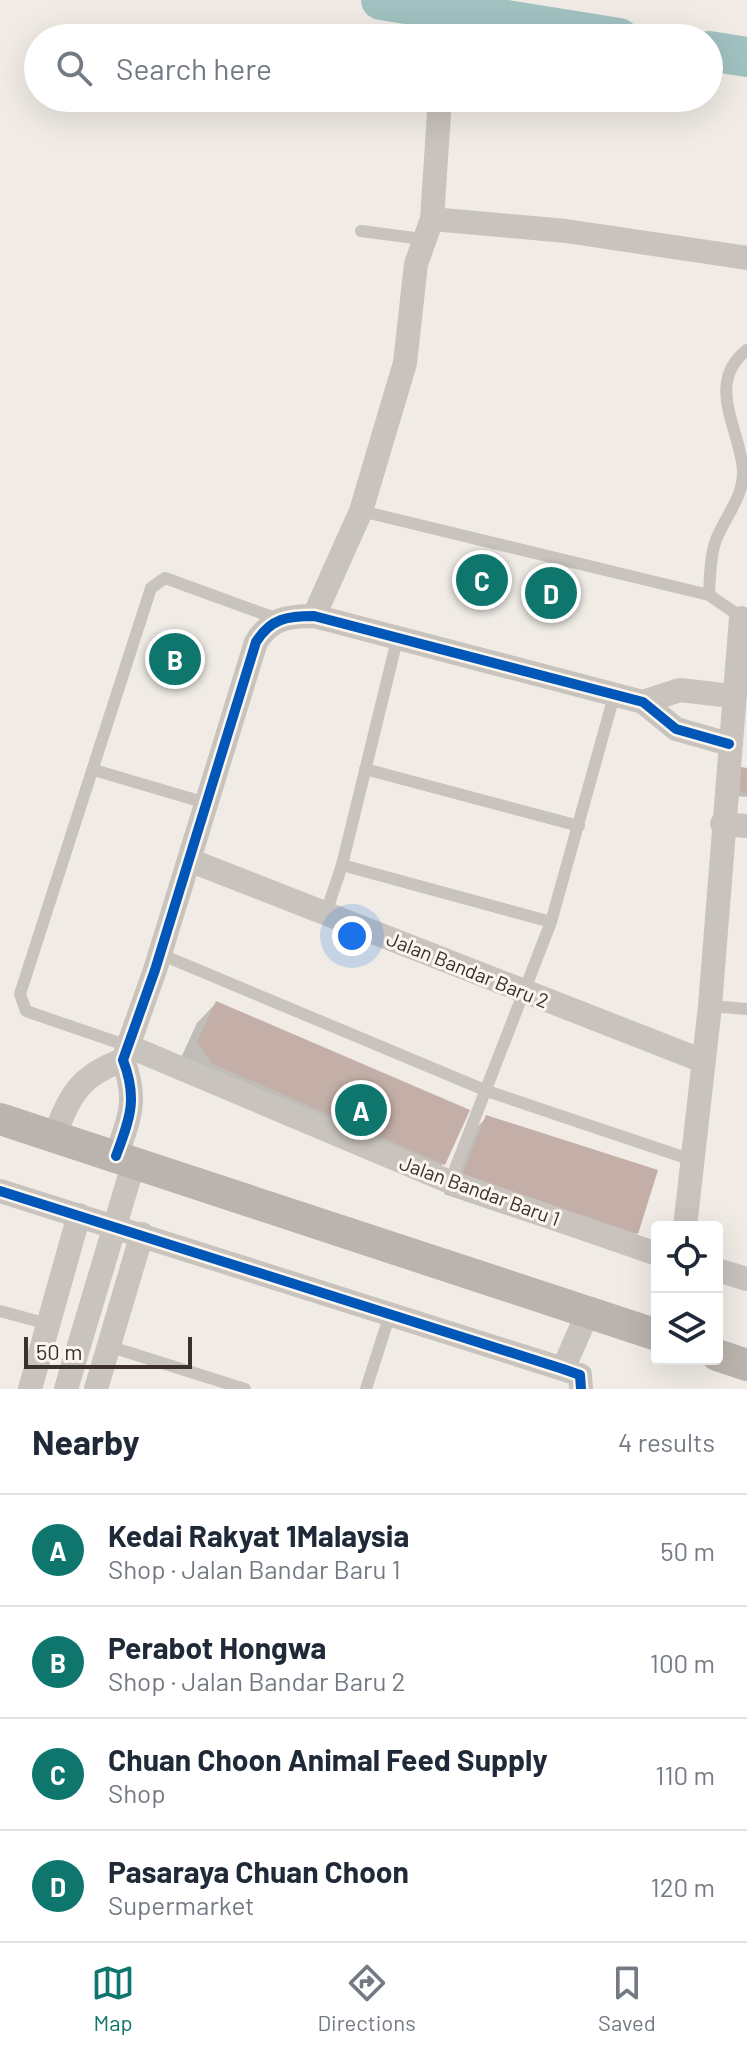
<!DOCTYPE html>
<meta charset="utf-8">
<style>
body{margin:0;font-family:Barlow,sans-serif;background:#f2f2f3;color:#1f2937}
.controls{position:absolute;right:24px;bottom:24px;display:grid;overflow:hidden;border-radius:8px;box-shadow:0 8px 32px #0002}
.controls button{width:72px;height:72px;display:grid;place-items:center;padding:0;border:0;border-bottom:2px solid #e0e1e3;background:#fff;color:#1f2937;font:40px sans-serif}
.scale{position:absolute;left:24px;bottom:20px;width:168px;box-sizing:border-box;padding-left:8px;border:4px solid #3b302b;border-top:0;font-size:22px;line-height:28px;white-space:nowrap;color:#3b302b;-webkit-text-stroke:6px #fbf5ee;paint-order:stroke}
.you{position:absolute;left:352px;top:936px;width:28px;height:28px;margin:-20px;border:6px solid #fff;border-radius:50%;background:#1a73e8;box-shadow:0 0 0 12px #1a73e833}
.badge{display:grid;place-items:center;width:52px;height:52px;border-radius:50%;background:#0f766e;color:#fff;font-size:26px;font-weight:700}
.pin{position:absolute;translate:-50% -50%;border:4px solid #fff;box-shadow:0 2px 8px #0006}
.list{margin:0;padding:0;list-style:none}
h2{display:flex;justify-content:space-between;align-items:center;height:104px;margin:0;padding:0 32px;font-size:34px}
h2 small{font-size:26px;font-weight:400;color:#747a83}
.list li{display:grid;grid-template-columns:52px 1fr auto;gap:24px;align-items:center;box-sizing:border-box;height:112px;padding:0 32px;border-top:2px solid #e0e1e3}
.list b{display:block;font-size:30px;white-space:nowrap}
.list p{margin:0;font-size:26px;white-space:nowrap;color:#747a83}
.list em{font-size:26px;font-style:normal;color:#747a83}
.icon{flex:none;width:44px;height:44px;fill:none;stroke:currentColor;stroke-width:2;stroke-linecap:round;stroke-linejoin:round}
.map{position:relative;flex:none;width:747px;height:1389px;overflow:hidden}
.search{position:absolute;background:#fff;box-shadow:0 8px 32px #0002;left:24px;right:24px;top:24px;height:88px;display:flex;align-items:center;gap:20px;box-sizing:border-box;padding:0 28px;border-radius:44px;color:#747a83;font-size:30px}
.sheet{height:552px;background:#fff}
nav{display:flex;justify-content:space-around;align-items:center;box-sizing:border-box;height:112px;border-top:2px solid #e0e1e3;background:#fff;font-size:22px;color:#747a83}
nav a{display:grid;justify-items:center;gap:4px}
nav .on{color:#0f766e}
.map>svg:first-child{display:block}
.shadow{fill:#0003}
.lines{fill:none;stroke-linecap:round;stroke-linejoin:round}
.river{stroke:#a1c2c1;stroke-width:40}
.building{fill:#c3afa7}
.lane{stroke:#c9c3be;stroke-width:12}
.street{stroke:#c9c3be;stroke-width:24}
.secondary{stroke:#bab3ae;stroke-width:32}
.cycleway-casing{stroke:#fbf5ee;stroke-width:15}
.cycleway{stroke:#0057b8;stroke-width:10}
.labels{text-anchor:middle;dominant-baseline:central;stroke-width:6;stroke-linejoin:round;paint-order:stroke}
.street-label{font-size:20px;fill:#3b302b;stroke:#fbf5ee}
</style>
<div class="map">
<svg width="747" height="1389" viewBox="0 0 747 1389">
<rect width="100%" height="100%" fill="#f0ebe5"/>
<path class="shadow" d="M741 769 747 770V797L736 796 737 774Z
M216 1003 443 1164 424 1184 179 1062 197 1023Z
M487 1117 636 1233 617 1252 444 1194 467 1137Z"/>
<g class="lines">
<path class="river" d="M381 0 619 38
M709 51 747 57"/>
</g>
<path class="building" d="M741 767 747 768V793L740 792Z
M216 1001 470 1110 445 1165 213 1064 197 1042Z
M486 1115 658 1170 638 1234 462 1175Z"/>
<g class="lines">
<path class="lane" d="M361 231 422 239
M361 511 709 595 744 619
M709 595C710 577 710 556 716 540 725 517 744 496 743 471 741 431 704 383 747 350
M365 769 579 826
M94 770 206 803
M342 865 551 922
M326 913 342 865 397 640
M160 954 487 1091 692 1160
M710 1006 747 1009
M128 1046 26 1011 20 994 151 588 165 578 278 619
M450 1182 551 922 614 696
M0 1311 48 1324
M108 1346 245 1389
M366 1389 390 1314"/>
<path class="street" d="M432 219 566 231 747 258
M314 616 361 511 405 363 416 264 432 219 440 98
M643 702 680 690 732 696
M722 824 747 826
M189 860 703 1061
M128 1046 450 1182 657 1254
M54 1136C71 1094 79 1076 123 1060
M116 1156C130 1118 138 1099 123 1060L155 970 256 642C271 618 288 616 314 616L643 702 676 729 729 744
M0 1191 563 1369 580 1375 581 1389
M685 1227 710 1006 741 618
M717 1270 747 1279
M563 1369 588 1312
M30 1389 79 1215
M66 1389 134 1162
M96 1389 142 1234"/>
<path class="secondary" d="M0 1119 657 1335
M717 1355 747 1365"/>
<defs>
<path id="cycleway" d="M116 1156C130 1118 138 1099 123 1060L155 970 256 642C271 618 288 616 314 616L643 702 676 729 729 744
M0 1191 563 1369 580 1375 581 1389"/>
</defs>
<use href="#cycleway" class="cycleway-casing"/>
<use href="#cycleway" class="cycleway"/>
</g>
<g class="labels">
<g class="street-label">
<text transform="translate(468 969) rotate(22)">Jalan Bandar Baru 2</text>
<text transform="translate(480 1190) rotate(20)">Jalan Bandar Baru 1</text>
</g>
</g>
</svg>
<div class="controls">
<button><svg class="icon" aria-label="locate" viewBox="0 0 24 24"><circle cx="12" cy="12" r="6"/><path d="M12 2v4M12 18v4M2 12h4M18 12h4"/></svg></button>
<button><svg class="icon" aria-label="layers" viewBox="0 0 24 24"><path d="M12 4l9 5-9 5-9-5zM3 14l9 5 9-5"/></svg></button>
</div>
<div class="scale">50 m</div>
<div class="you"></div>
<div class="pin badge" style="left:361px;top:1110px">A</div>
<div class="pin badge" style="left:175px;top:659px">B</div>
<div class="pin badge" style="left:482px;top:580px">C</div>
<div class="pin badge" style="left:551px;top:593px">D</div>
<div class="search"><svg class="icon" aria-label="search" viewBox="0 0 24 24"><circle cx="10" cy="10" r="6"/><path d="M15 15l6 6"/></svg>Search here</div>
</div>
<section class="sheet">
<h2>Nearby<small>4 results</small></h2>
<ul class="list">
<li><span class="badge">A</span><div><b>Kedai Rakyat 1Malaysia</b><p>Shop · Jalan Bandar Baru 1</p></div><em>50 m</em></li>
<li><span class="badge">B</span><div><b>Perabot Hongwa</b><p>Shop · Jalan Bandar Baru 2</p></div><em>100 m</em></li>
<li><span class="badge">C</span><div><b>Chuan Choon Animal Feed Supply</b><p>Shop</p></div><em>110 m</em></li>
<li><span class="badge">D</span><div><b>Pasaraya Chuan Choon</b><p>Supermarket</p></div><em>120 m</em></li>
</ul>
</section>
<nav>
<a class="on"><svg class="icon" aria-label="map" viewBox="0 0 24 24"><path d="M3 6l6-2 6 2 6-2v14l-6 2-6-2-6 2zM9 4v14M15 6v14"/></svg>Map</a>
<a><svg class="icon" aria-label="directions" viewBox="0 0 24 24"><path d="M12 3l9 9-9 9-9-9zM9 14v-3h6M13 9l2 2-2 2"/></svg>Directions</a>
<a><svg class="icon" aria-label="saved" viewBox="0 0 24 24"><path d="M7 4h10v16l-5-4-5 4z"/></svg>Saved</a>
</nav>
